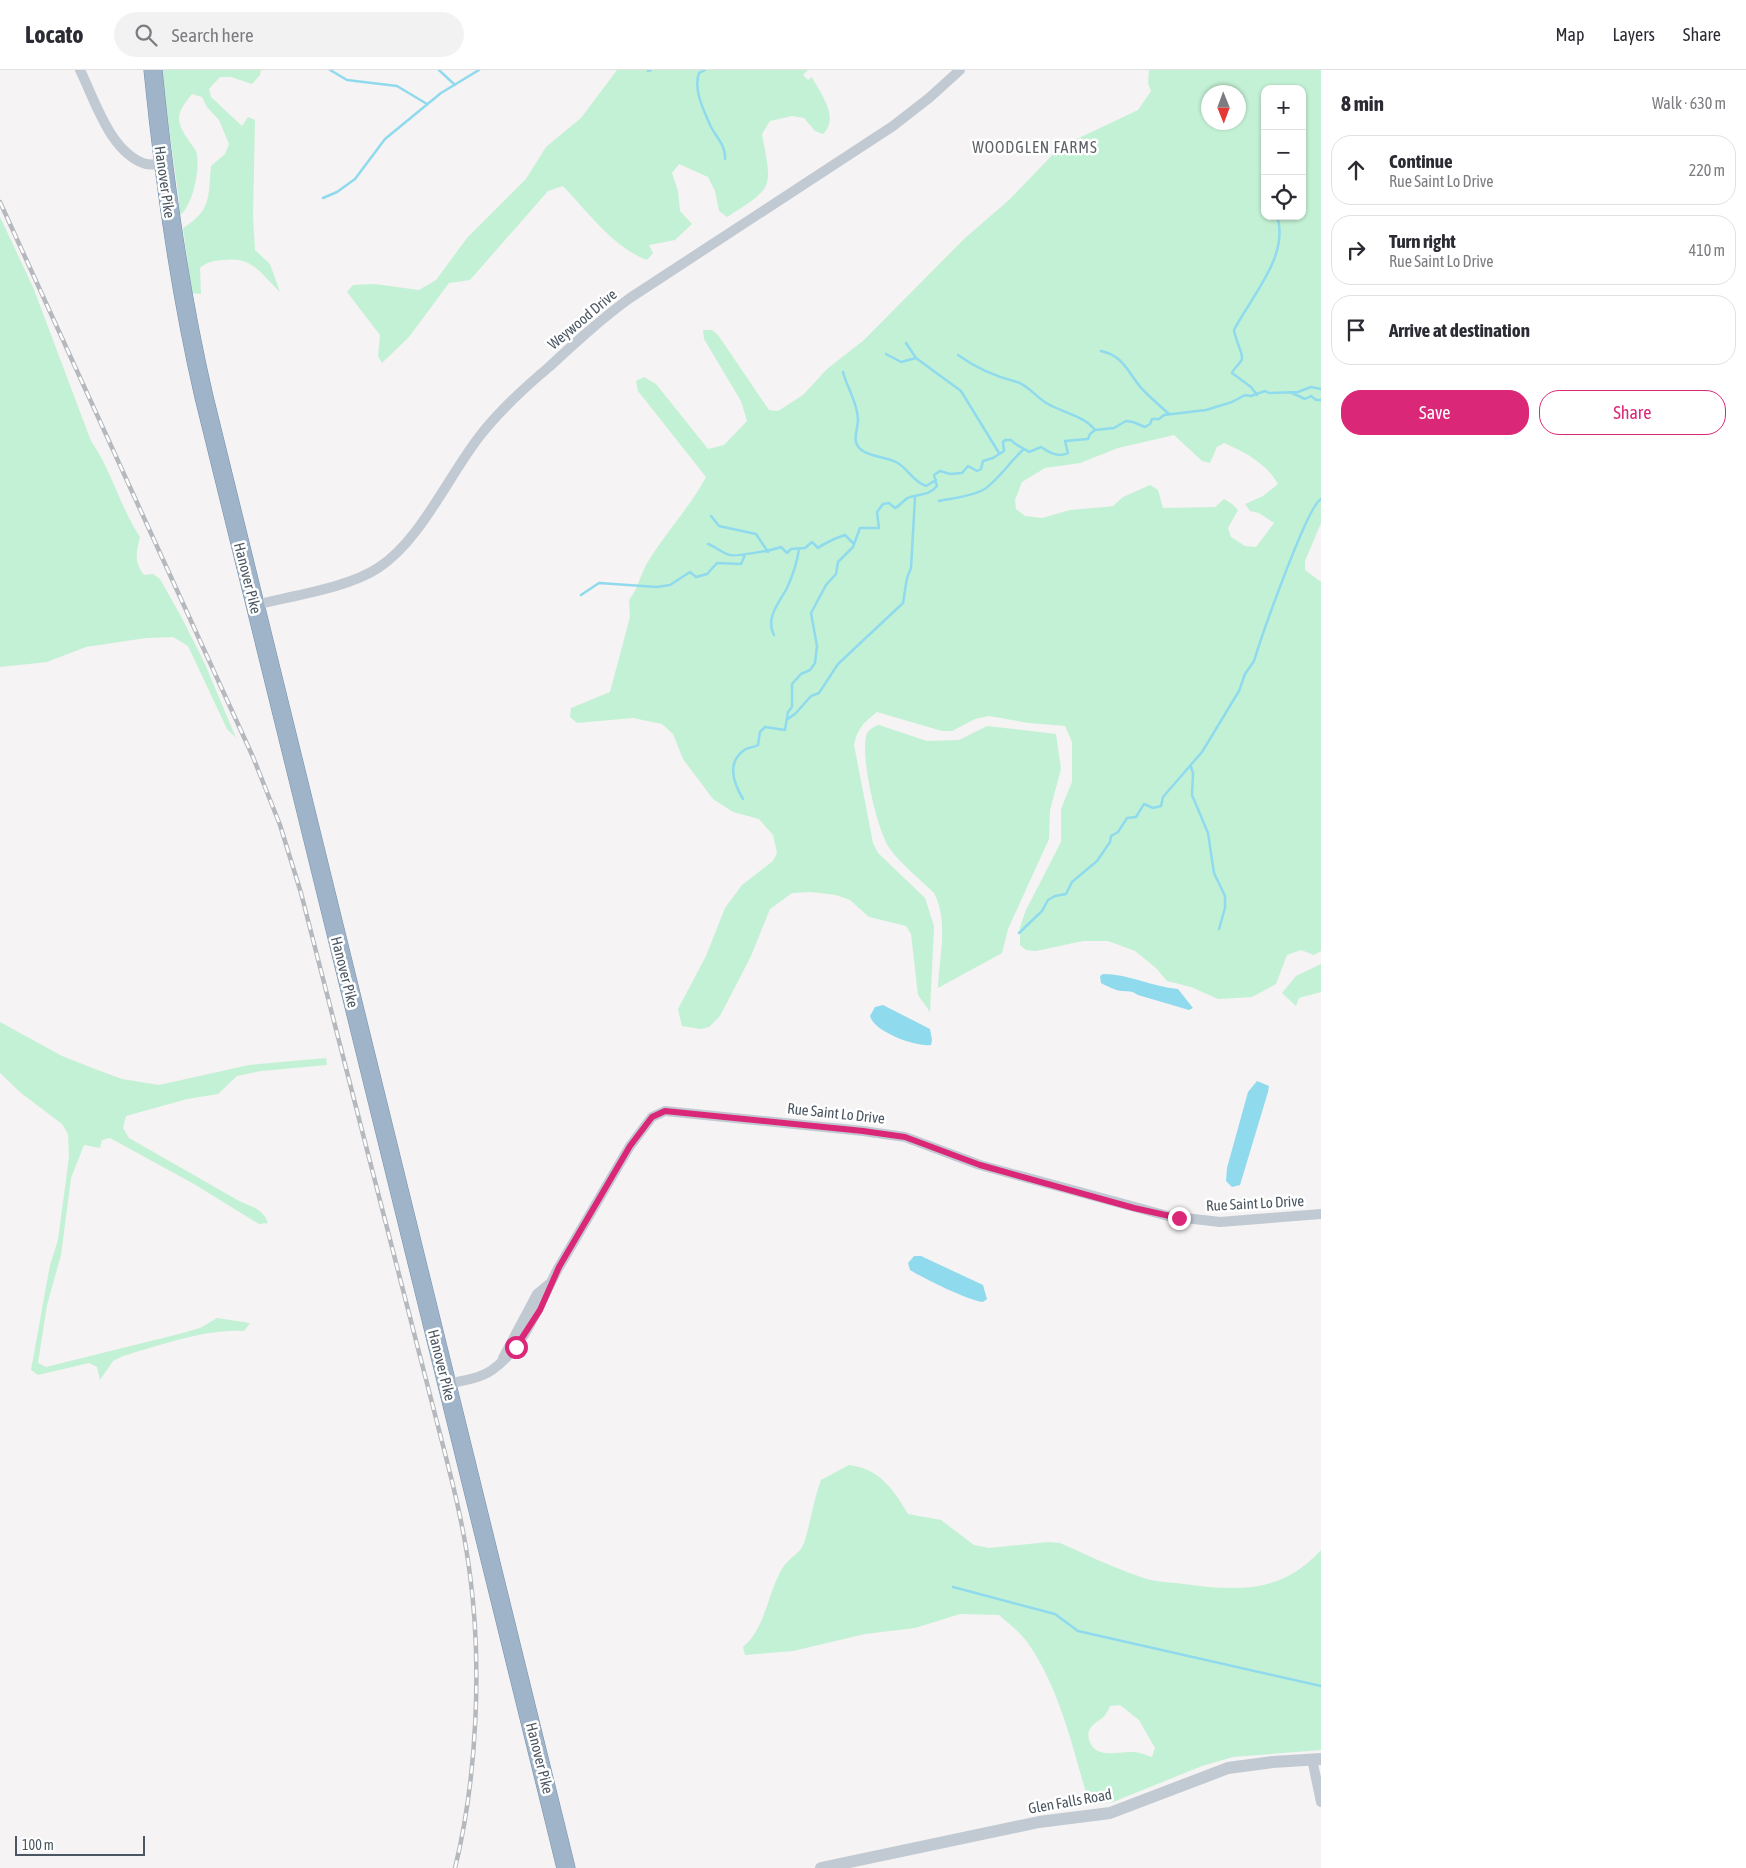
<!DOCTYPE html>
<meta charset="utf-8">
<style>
body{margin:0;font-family:"Asap Condensed",sans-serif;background:#f2f2f3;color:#2b2b33}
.controls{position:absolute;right:15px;top:15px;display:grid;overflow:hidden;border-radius:10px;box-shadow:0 1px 4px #0004}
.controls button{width:45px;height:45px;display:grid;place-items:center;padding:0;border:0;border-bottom:1px solid #e1e1e2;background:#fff;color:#2b2b33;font:25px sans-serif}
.compass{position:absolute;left:1201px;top:15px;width:45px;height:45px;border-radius:50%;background:#fff;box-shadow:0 1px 4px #0004;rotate:179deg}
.scale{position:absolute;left:15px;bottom:12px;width:130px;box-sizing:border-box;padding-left:5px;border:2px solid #4a5661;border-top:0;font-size:14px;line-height:18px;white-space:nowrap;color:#4a5661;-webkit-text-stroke:4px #fff;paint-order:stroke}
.stop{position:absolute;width:15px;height:15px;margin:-11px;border:4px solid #db2777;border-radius:50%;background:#fff}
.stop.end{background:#db2777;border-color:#fff;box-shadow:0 1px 5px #0008}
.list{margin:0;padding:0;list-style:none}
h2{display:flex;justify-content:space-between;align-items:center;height:65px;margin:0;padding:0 20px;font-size:21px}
h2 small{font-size:16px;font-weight:400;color:#7c7c81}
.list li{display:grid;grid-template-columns:32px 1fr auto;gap:15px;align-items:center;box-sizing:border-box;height:70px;margin:0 10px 10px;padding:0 10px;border:1px solid #e1e1e2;border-radius:20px}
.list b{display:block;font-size:19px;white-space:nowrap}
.list p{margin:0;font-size:16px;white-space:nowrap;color:#7c7c81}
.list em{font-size:16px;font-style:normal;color:#7c7c81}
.actions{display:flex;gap:10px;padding:15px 20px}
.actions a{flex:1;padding:11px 0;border:1px solid #db2777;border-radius:20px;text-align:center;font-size:18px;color:#db2777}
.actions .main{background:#db2777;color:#fff}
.icon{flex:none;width:28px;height:28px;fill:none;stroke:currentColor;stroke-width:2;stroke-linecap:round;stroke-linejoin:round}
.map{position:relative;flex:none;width:1321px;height:1798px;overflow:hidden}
header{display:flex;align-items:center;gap:30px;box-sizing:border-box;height:70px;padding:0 25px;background:#fff;border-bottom:1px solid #e1e1e2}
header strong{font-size:24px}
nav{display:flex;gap:28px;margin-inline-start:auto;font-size:18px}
.search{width:350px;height:45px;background:#f2f2f3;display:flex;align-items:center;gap:12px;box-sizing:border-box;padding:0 18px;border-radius:28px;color:#7c7c81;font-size:19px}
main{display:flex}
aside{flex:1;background:#fff}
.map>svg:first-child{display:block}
.green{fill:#c3f1d5;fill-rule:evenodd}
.water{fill:#90daee}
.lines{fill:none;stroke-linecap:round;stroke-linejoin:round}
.stream{stroke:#90daee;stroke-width:2.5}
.trunk-casing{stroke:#7690ad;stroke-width:19}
.minor{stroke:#c1cad2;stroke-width:10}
.tertiary{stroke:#c1cad2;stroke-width:12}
.trunk{stroke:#9fb4c9;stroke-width:18}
.rail-casing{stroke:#b5b8bd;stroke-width:4.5}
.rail{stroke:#fff;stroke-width:2.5;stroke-dasharray:8;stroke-linecap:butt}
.route{stroke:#db2777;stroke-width:6}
.labels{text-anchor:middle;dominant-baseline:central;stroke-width:5;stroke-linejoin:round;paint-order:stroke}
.street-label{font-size:15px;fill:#4a5661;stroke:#fff}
.neighbourhood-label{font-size:16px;letter-spacing:1px;fill:#5f6368;stroke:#fff}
</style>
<header>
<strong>Locato</strong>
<div class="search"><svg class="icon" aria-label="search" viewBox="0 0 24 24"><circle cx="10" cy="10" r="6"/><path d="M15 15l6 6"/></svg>Search here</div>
<nav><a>Map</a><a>Layers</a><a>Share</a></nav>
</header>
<main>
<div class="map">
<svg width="1321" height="1798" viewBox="0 0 1321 1798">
<rect width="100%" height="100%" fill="#f5f3f3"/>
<path class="green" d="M161 0H261L260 5 252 14 231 7H220L209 19 211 27 242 56 248 47 255 50 253 146 255 180 270 194 280 222C259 202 253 186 222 190 212 191 207 192 200 198L201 224 192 223 183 158C212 140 208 127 211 96L225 84 229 74 219 50 207 37 202 27 192 24C178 41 174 49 187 68 189 72 194 77 196 81 201 97 193 137 179 146V130Z
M617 0H808L803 5 808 10 812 7C821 25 840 47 823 64L815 61 804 48 792 46 770 51 762 64C772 118 775 117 727 147L719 141 715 121 708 107 679 94 672 103 678 121 680 141 692 154 675 170 649 175 653 183 647 190C615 179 586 140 563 116L548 121 470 210 449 213 409 267 382 293 378 286 380 265 347 222 353 215 375 214 419 220 436 210 467 168 526 109 546 77 581 48Z
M1149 0H1321V453L1305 491V500L1321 512V881L1314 885 1301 880 1287 885 1276 914 1252 927 1218 929 1191 917 1167 911 1156 898 1135 881 1108 871H1083L1036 881 1026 880 1020 875V857L1026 840 1061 772V739L1072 712V672L1065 656 1029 653 989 646 975 649 952 661H942L877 642C864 652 857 659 854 675L873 773 878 783 925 828 934 856 930 942 918 925 911 864 906 856 869 847 850 830 836 825 811 822 792 823 770 839 751 886 720 946 709 957 701 959 682 956 678 939 706 886 725 838 742 815 773 791 777 783 773 765 759 749 733 742 713 729 683 689 673 664 662 654 633 648 577 653 570 647 571 638 610 622 630 547 629 530C638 519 640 506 646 495 664 464 689 439 706 407L638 321 636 311 644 307 656 314 708 379 724 375 747 351 741 331 704 269 703 260H712L718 265 769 340 778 341 803 325 827 299 864 270 964 169 1010 129 1060 77 1138 40 1151 21 1148 13ZM1265 19H1302V146H1265ZM1208 22H1238V52H1208ZM1174 365 1202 391 1210 393 1217 377 1224 373C1245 382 1267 394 1278 414L1263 426 1245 434 1250 441 1259 443 1274 453 1256 477 1245 476 1231 467 1228 458 1238 440 1232 434 1224 429 1215 437 1163 438 1158 420 1150 415 1123 427 1113 436 1105 437 1070 440 1042 448 1025 446 1016 439 1015 430 1022 412 1045 398 1080 393 1118 378Z
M0 147 33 217 91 371C112 401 120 437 140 467 136 483 134 492 144 505L153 504 160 509 182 548 205 594 236 668 227 659 188 576 173 567 146 568 86 577 47 592 0 597Z
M879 655 927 671 959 670 987 656 1056 664 1061 699 1050 740 1049 769 1008 859 1002 883 938 918C939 886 949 852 934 823 920 809 902 795 890 779 877 761 861 689 866 667 867 660 873 657 879 655Z
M1321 894V922L1299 928 1296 936 1282 923 1296 906Z
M0 952 62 986 95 999 122 1009 159 1015 249 995 326 988 327 995 261 1001 237 1006 218 1024 187 1029 126 1046 123 1058 129 1068 241 1132C253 1137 264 1140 268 1153L259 1154 194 1114 110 1068 102 1070 100 1078 84 1075 71 1108 61 1185 47 1235 38 1293 46 1297 179 1264 200 1258 217 1248 250 1253 244 1261C203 1259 162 1275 123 1286L113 1291 100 1310 97 1297 89 1293 38 1305 31 1300 50 1195 58 1170 69 1087 68 1064 62 1054 21 1023 0 1003Z
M849 1395C880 1399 893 1419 908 1444L941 1450 974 1475 989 1478 1049 1472 1060 1473C1087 1485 1114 1498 1141 1507 1154 1512 1170 1512 1183 1514 1238 1521 1281 1524 1321 1480V1680L1233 1687 1202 1696 1113 1732 1096 1734 1088 1730C1073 1678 1059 1616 1027 1572 1020 1562 1008 1553 999 1545L960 1544 915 1558 865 1564 793 1581 745 1585 743 1577C766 1558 767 1524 782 1499 787 1489 801 1483 804 1473 811 1452 813 1431 821 1410ZM1120 1635 1139 1650 1155 1678 1152 1687C1146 1685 1139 1682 1133 1682 1116 1681 1096 1690 1089 1670 1088 1666 1088 1662 1090 1659 1097 1648 1103 1653 1110 1636Z"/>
<path class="water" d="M1103 904C1129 904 1153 917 1178 919L1193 938 1189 940 1138 925C1131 920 1129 922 1121 921 1114 920 1107 916 1101 913L1100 906Z
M883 935 930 959 932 970 931 975C916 977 874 962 870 946L875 937Z
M1257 1011 1269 1016 1268 1022 1240 1115 1232 1117 1226 1111 1227 1098 1248 1022Z
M914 1186H921L983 1215 987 1229 983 1232C967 1230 925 1209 910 1200L908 1193Z"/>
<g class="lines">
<path class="stream" d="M330 0 347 10 397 16 427 34
M439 0 455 15
M705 0 699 3C693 20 704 41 711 57 717 68 726 76 725 89
M648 1 651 0
M323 128 337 122 355 109 385 69 441 23 479 0
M906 273 916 288 961 321 999 383
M1101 281C1125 286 1128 304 1143 320 1151 328 1160 336 1169 344
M886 284 901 292 916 288
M958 285C976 298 997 307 1017 312 1028 315 1038 329 1048 334 1064 343 1084 346 1095 360
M843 302C847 318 857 331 858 349 858 361 850 373 863 381 872 387 886 387 896 392 908 398 912 411 926 416L936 410
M1292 323 1305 329 1311 326 1316 330H1321
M1257 325 1251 317 1232 303C1234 298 1240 294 1242 289 1243 283 1235 269 1234 260 1251 227 1290 185 1277 146
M939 431C954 428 969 427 983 420 997 412 1011 390 1024 379
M711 446 719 456 756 464 768 482
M708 474C716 477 722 483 730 485 734 487 774 480 781 477L787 483 791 479 805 478 812 472 818 478C823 474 838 467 845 465L853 473
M581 525 599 513 657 517 670 515 690 502 696 507 707 504 717 493 741 494 745 485
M774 565C765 548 779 533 787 518 793 505 797 493 799 479
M788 649 796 643 811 626 819 623 838 594 903 533 907 508 911 498 915 428
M1191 697 1193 703 1192 725 1208 763 1214 803 1225 826V838L1219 859
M743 729C734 714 726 694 743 681 747 677 753 678 758 675L760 662 765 657 785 660 788 642 792 637V614L801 604 810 600 815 593 817 576 811 543 826 515 836 504 838 492 853 477 860 458H879L877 442 883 434 889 433 895 438C900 436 903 430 908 428 918 423 928 427 937 416L934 405 940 401 950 404 962 403 968 396 977 401 981 399 983 391 993 388 1004 381 1003 372 1005 370H1011C1016 376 1022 377 1029 382L1041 377C1048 382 1059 388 1068 383L1065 371 1088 369 1090 364 1095 360 1114 358 1126 351 1133 352 1145 357 1150 354 1152 349H1159L1164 345 1206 340 1232 332 1245 325 1251 326 1265 321 1269 323 1298 322 1311 317 1321 319
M1019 863 1042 841 1048 830 1055 826 1066 824 1072 812 1097 791 1110 772 1111 766 1118 762 1127 748 1136 747 1144 734 1153 738 1161 736 1163 727 1202 682 1239 621 1245 604 1254 591C1261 568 1307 436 1321 429
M953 1517 1055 1544 1078 1561 1321 1616"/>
<defs>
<path id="trunk" d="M153 0C164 110 179 219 204 327L566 1798"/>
</defs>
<use href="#trunk" class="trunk-casing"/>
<path class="minor" d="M80 0C95 30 110 83 146 94 151 95 157 94 162 94
M255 535C291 526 348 518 378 498 420 471 448 407 479 367 499 341 524 318 549 297 575 273 601 249 630 228L893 56 929 28 960 0
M503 1288 537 1224 549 1214
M447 1314C461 1311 479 1309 492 1300 528 1274 538 1234 559 1197L630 1076 652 1047 665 1041 863 1061 905 1067 980 1095 1168 1146 1220 1152 1321 1144
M1312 1689 1321 1732"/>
<path class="tertiary" d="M821 1798 1039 1752 1110 1743 1228 1698 1273 1692 1321 1689"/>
<use href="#trunk" class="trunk"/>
<defs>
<path id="rail" d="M0 132 253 687 280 755 301 823 440 1364C452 1410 464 1457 470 1505 482 1595 477 1709 455 1798"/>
</defs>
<use href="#rail" class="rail-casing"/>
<use href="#rail" class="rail"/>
</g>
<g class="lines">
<path class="route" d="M516 1277 540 1240 559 1197 630 1076 652 1047 665 1041 863 1061 905 1067 980 1095 1134 1138 1179 1148"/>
</g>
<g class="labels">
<g class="street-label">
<text transform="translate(165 112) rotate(82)">Hanover Pike</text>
<text transform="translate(582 249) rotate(-40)">Weywood Drive</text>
<text transform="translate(248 508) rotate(76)">Hanover Pike</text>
<text transform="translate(345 902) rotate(76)">Hanover Pike</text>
<text transform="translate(836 1043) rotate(6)">Rue Saint Lo Drive</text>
<text transform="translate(1255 1133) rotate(-3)">Rue Saint Lo Drive</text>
<text transform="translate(442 1295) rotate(76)">Hanover Pike</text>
<text transform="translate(540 1688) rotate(76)">Hanover Pike</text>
<text transform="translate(1070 1731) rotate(-10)">Glen Falls Road</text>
</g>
<g class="neighbourhood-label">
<text x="1035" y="77">WOODGLEN FARMS</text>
</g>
</g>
</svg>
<div class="controls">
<button>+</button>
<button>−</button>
<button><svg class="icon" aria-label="locate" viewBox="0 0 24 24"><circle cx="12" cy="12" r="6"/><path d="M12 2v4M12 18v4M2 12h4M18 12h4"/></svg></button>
</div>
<svg class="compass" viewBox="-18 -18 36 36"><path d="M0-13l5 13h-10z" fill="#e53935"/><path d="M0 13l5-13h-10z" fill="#7c7c81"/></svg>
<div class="scale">100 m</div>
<div class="stop" style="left:516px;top:1277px"></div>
<div class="stop end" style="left:1179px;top:1148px"></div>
</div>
<aside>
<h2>8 min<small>Walk · 630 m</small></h2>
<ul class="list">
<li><svg class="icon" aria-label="ahead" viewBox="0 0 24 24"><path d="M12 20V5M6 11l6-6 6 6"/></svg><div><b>Continue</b><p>Rue Saint Lo Drive</p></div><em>220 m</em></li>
<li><svg class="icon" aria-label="right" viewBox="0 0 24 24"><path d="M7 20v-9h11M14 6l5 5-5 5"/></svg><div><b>Turn right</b><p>Rue Saint Lo Drive</p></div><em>410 m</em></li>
<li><svg class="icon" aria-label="arrive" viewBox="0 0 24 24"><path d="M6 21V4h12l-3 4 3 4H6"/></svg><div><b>Arrive at destination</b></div></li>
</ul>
<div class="actions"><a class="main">Save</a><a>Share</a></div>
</aside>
</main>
